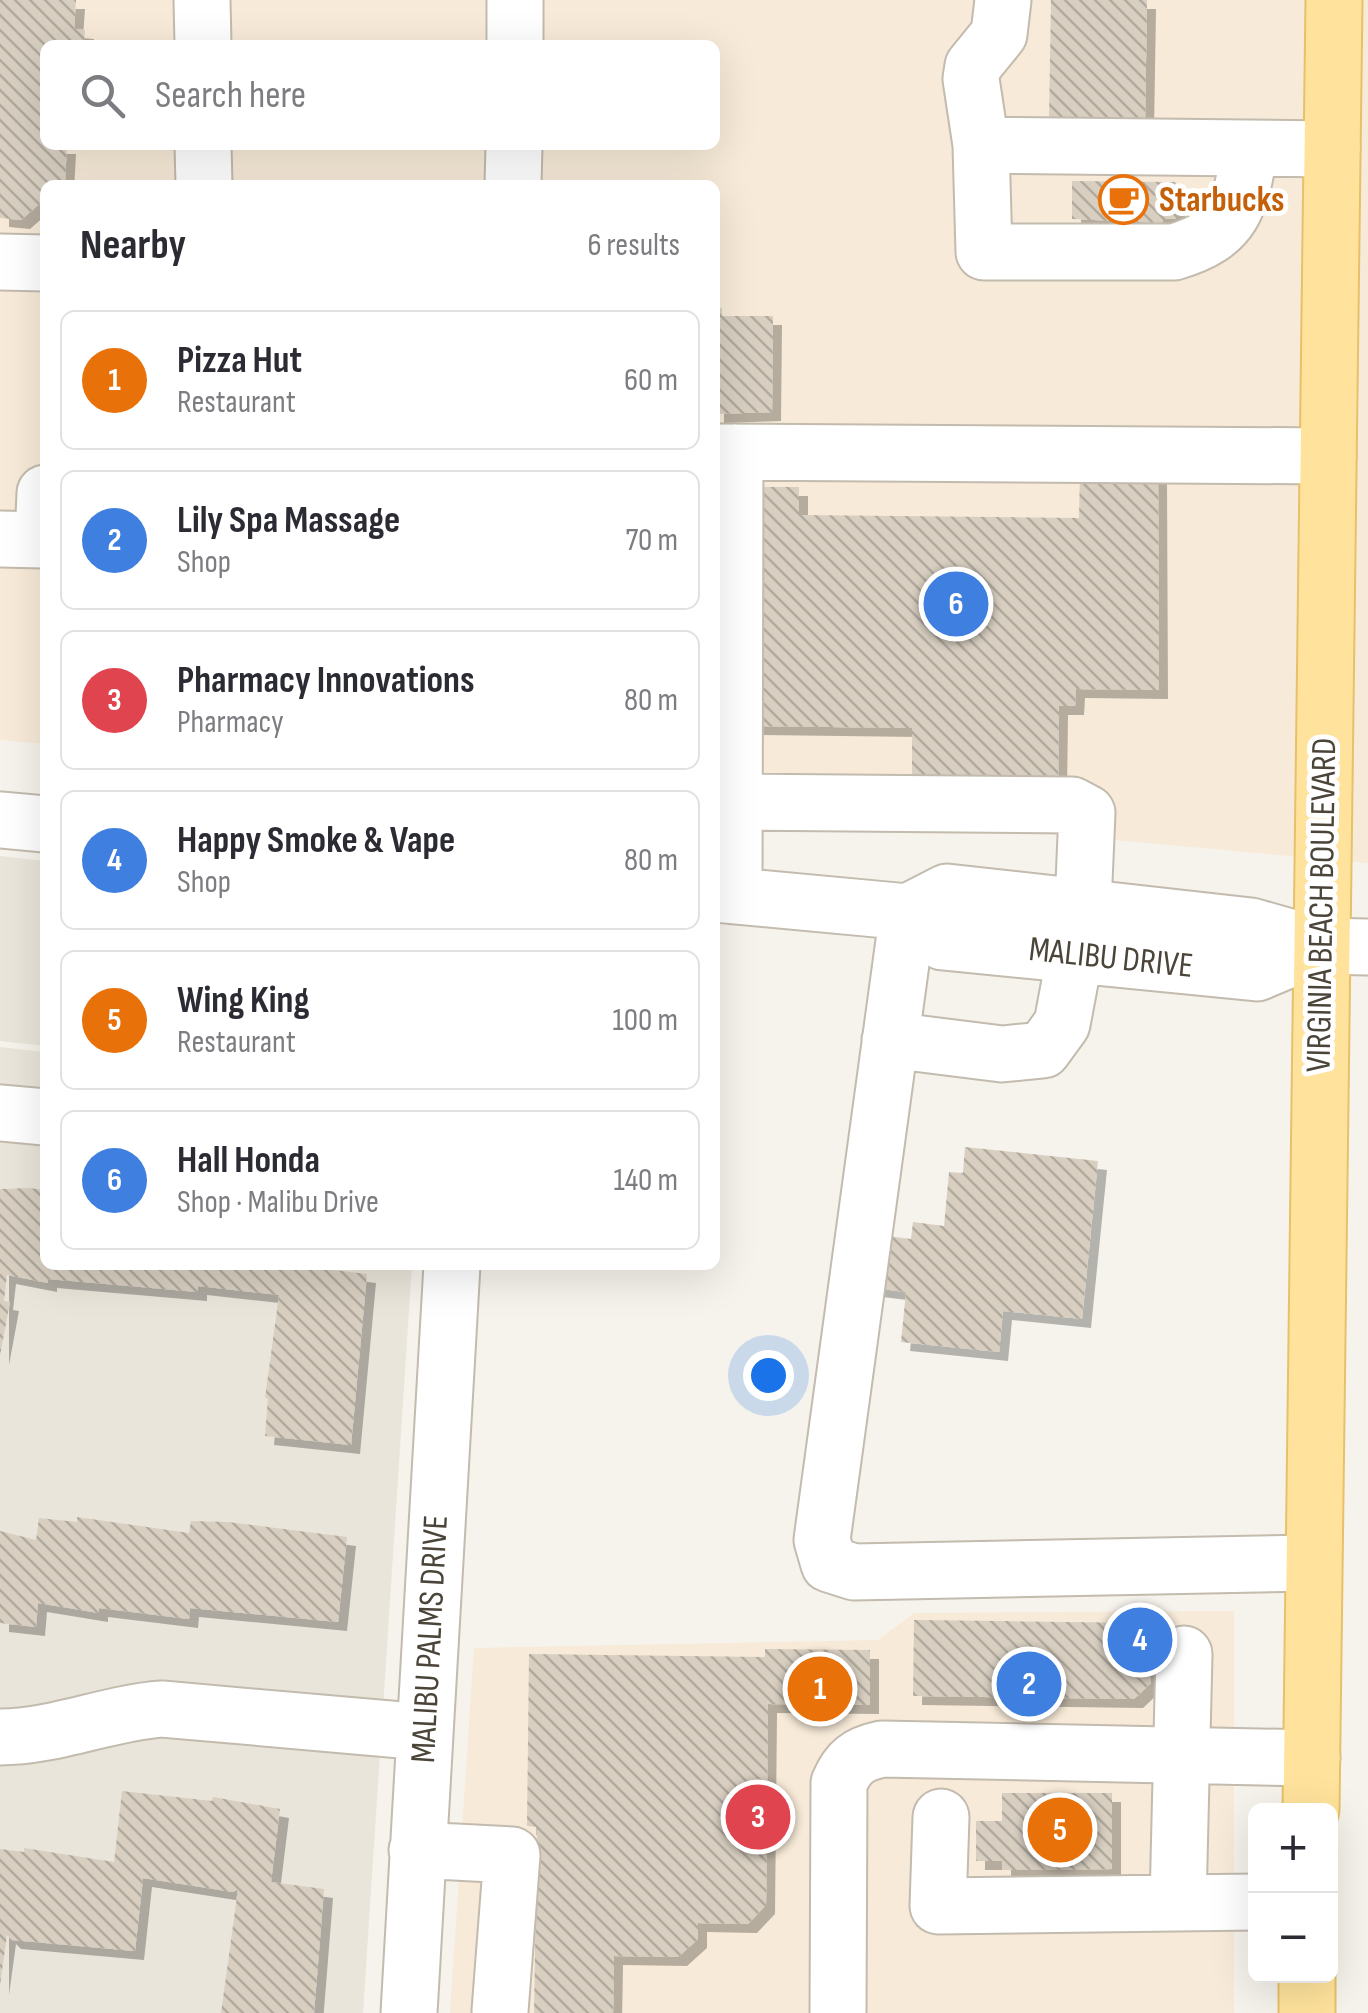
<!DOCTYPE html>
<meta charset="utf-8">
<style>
body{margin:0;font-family:"Sofia Sans Condensed",sans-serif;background:#f2f2f3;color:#2b2b33}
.controls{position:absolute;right:30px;bottom:30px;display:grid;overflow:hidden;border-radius:15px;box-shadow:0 10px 40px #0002}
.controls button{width:90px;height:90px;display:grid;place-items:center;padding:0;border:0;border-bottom:2px solid #e1e1e2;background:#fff;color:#2b2b33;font:50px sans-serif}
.you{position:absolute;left:768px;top:1375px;width:35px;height:35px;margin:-25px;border:8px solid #fff;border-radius:50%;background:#1a73e8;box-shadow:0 0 0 15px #1a73e833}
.badge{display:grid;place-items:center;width:65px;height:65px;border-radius:50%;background:#0b8043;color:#fff;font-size:32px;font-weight:700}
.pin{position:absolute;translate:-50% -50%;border:5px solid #fff;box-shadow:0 2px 10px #0006}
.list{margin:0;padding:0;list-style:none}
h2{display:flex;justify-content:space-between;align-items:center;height:130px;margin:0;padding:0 40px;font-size:42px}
h2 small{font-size:32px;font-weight:400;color:#7c7c81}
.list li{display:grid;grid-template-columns:65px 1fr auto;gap:30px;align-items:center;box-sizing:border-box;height:140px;margin:0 20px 20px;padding:0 20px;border:2px solid #e1e1e2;border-radius:15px}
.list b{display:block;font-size:38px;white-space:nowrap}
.list p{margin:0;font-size:32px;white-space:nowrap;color:#7c7c81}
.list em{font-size:32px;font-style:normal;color:#7c7c81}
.icon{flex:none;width:55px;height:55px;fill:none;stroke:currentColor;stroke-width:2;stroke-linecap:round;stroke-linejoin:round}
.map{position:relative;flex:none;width:1368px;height:2013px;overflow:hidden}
.search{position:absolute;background:#fff;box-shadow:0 10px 40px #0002;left:40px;top:40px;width:680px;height:110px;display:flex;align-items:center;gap:25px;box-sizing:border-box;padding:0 35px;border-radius:15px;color:#7c7c81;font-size:38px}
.panel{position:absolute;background:#fff;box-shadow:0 10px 40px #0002;left:40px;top:180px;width:680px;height:1090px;border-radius:15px}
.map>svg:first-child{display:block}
.residential{fill:#eae5da}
.commercial{fill:#f7ead8;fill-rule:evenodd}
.building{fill:url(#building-back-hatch);filter:url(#shadow)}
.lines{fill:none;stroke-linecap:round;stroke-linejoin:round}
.minor-casing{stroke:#c2bbae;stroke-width:59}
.major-casing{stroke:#e6c16a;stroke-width:59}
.minor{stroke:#fff;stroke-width:55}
.major{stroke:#ffe39c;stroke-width:55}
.labels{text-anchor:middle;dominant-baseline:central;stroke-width:10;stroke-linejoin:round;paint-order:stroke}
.food-label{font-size:35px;font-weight:bold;fill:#c56008;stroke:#fff;text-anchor:start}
.street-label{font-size:35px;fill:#4b4439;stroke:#fff}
</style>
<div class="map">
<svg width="1368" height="2013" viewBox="0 0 1368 2013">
<defs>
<pattern id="building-back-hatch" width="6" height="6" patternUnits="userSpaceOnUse" patternTransform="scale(2.5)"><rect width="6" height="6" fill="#d8cfc1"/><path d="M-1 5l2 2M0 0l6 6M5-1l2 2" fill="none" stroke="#b1aa9e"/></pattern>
<filter id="shadow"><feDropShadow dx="9" dy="9" stdDeviation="0" flood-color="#0004"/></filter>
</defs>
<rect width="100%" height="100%" fill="#f6f3ec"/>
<path class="residential" d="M0 856 45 861V1046L0 1041Z
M0 1047 45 1052V1265H412L363 2013H0Z"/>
<path class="commercial" d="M0 0H1368V863L715 804V185H45V744L0 740ZM45 45H715V145H45Z
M1234 1611V2013H450L474 1648 878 1640 914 1613Z"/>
<path class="building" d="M0 0H76L74 29 85 30 84 45H45V145H67L65 182 45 185V199L21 220 0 218Z
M1051 0H1147L1145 122 1049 121Z
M1072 181 1176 182V219H1162L1163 223 1072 219Z
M715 308H722V316H773L772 412 715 414Z
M1080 471 1158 472 1159 690 1076 689 1075 706H1059L1058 785 912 783V728L752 726 755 487H799V515L1079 518Z
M965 1147 1098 1161 1082 1319 1003 1311 999 1352 901 1342 906 1292 874 1288 879 1235 911 1239 913 1222 944 1226 949 1172 963 1173Z
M29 1188 45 1190V1265H292L367 1274 351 1445 265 1436 268 1398H265L279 1295 198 1286V1292L48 1279V1283L7 1275 4 1301 10 1302 0 1356V1189Z
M77 1517 189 1533 191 1521 228 1522 347 1537 338 1622 190 1608 189 1619 99 1608V1613L38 1603 36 1627 0 1623V1531L36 1540 39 1518 77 1522Z
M914 1620 1151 1623V1683L1134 1699 913 1696Z
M765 1649 870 1650V1705L768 1704 766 1905 748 1924 698 1923V1939L678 1957 614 1956 613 2013H534L537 1827 527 1826 529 1654 765 1657Z
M122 1791 212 1801 213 1797 280 1809 271 1882 324 1889 314 2013H221L238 1889 233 1892 143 1878 135 1951 12 1940 7 1935 0 1986V1849L24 1852V1848L114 1862Z
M1002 1793H1112V1869L1002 1870V1861H976V1821H1002Z"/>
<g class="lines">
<defs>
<path id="minor" d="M202 0 203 45
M1003 0 999 34 973 66 971 79 981 145 984 252H1174C1235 234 1240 206 1250 149
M515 45V0
M203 145 204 185
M981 145 1332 149
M513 185 514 145
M0 262 45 263
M715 452 1328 456
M0 539 43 540 45 493
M735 802 1072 805 1087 813 1083 905
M0 820 45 824
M715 894 908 912 947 892 1251 926 1321 946 1368 947
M734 896 735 452
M908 912 822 1540 829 1564 854 1572 1312 1563
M908 912 943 942 1257 973 1321 946
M890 1040 1002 1054 1043 1050 1062 1024 1075 955
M0 1113 45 1117
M0 1737C55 1737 107 1713 162 1709L424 1732
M941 1817 938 1906 1256 1902
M417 1850 512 1855 500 2011
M1178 1903 1184 1654
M409 2013 452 1265
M838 2013 839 1783C848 1762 858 1754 882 1749L1312 1758"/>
<path id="major" d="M1311 1810 1334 0
M1307 2013V1976"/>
</defs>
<use href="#minor" class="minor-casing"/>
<use href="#major" class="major-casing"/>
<use href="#minor" class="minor"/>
<use href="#major" class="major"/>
</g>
<defs>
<symbol id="cafe-ring" viewBox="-11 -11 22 22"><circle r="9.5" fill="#fff" stroke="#e8710a" stroke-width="1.5"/><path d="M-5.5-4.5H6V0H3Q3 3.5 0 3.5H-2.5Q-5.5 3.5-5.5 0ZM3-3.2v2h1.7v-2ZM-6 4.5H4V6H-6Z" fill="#e8710a"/></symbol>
</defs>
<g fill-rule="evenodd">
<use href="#cafe-ring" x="1096" y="172" width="55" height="55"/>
</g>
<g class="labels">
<g class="food-label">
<text x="1159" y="200">Starbucks</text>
</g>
<g class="street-label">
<text transform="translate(1322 905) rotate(-89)">VIRGINIA BEACH BOULEVARD</text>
<text transform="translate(1111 958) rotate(6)">MALIBU DRIVE</text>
<text transform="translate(430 1639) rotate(-87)">MALIBU PALMS DRIVE</text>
</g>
</g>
</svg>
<div class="controls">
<button>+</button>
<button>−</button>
</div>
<div class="you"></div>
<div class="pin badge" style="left:820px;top:1689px;background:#e8710a">1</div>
<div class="pin badge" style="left:1029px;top:1684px;background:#3f7fe0">2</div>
<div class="pin badge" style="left:758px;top:1817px;background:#e0444e">3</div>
<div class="pin badge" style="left:1140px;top:1640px;background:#3f7fe0">4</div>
<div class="pin badge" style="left:1060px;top:1830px;background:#e8710a">5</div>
<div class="pin badge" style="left:956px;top:604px;background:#3f7fe0">6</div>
<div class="search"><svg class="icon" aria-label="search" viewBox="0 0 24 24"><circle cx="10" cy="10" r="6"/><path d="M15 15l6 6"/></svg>Search here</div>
<section class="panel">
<h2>Nearby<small>6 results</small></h2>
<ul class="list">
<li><span class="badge" style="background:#e8710a">1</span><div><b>Pizza Hut</b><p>Restaurant</p></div><em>60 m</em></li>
<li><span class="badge" style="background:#3f7fe0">2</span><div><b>Lily Spa Massage</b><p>Shop</p></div><em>70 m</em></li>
<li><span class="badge" style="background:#e0444e">3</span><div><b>Pharmacy Innovations</b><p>Pharmacy</p></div><em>80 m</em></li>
<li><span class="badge" style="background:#3f7fe0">4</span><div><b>Happy Smoke &amp; Vape</b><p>Shop</p></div><em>80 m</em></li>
<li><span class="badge" style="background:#e8710a">5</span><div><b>Wing King</b><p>Restaurant</p></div><em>100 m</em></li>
<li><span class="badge" style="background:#3f7fe0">6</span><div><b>Hall Honda</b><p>Shop · Malibu Drive</p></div><em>140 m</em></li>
</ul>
</section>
</div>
